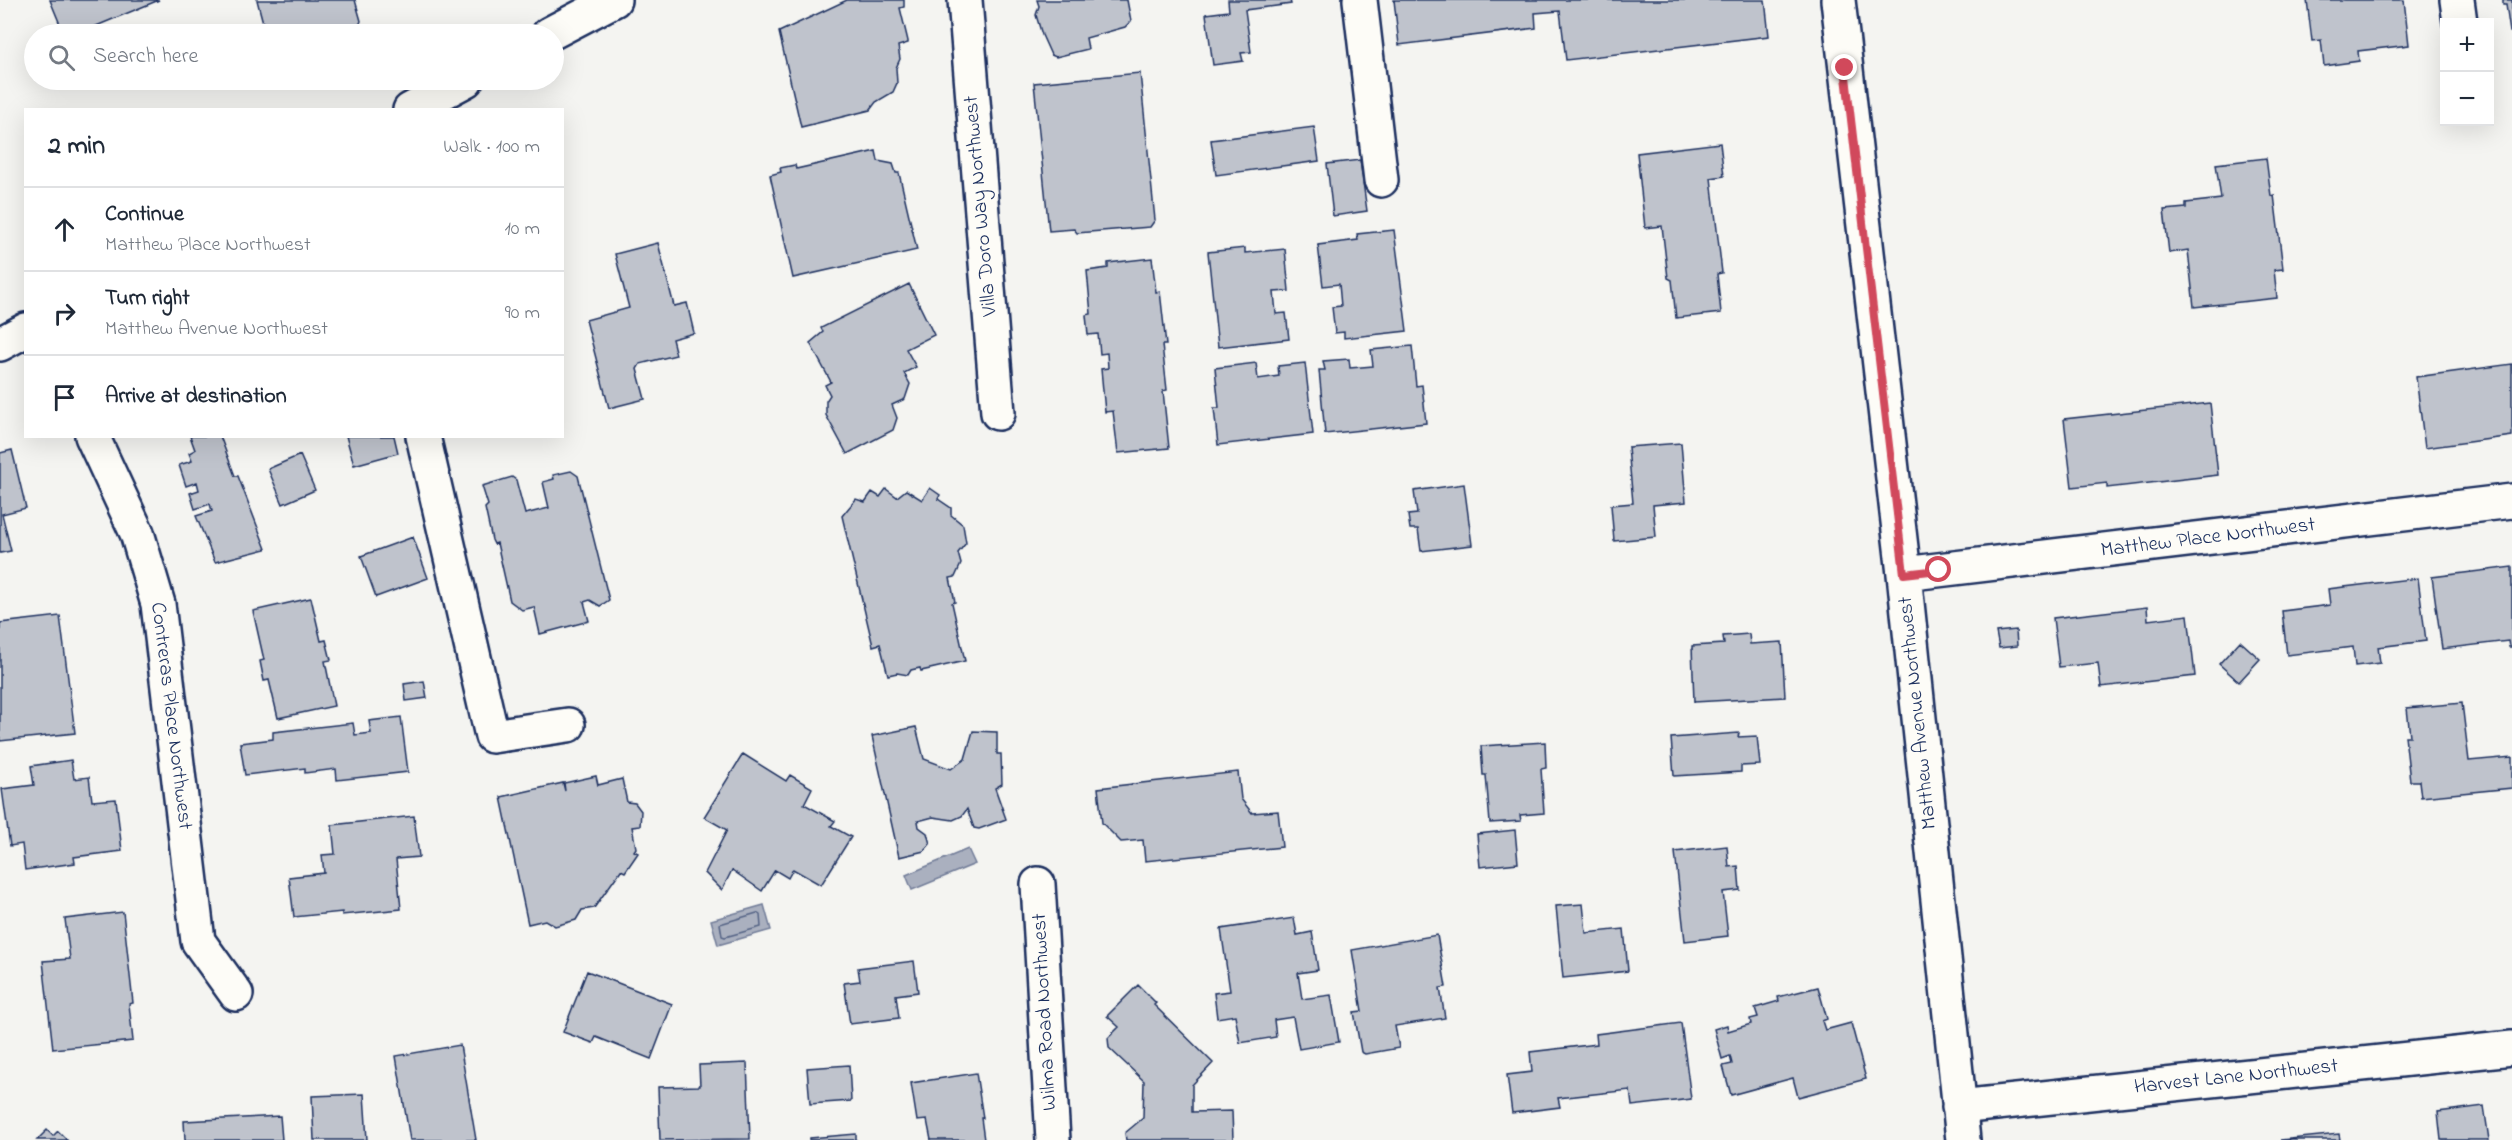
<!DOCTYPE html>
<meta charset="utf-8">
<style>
body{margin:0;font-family:"Indie Flower",sans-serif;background:#f2f2f3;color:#1f2937}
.controls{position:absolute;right:18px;top:18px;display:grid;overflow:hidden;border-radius:0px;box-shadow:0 6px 24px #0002}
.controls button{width:54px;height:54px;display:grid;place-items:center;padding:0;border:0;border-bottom:2px solid #e0e1e3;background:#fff;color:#1f2937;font:30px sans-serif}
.stop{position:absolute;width:18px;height:18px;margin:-14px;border:4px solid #d1495b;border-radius:50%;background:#fff}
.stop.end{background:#d1495b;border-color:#fff;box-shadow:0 2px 6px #0008}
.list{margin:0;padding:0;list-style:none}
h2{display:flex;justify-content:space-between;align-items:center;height:78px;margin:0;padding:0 24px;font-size:26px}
h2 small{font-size:20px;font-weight:400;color:#747a83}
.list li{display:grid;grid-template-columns:39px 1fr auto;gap:18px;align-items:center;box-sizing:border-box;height:84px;padding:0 24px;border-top:2px solid #e0e1e3}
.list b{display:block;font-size:22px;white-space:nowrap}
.list p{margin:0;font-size:20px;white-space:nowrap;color:#747a83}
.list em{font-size:20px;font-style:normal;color:#747a83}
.icon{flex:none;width:33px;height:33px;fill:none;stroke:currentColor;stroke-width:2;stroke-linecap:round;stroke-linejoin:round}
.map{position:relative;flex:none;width:2512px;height:1140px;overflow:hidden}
.search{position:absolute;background:#fff;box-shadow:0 6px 24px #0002;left:24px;top:24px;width:540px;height:66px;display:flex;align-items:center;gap:15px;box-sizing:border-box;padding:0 21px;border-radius:33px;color:#747a83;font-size:22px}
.panel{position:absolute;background:#fff;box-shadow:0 6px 24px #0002;left:24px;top:108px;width:540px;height:330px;border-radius:0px}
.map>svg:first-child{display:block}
.water{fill:#aab0bf;stroke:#717c98;stroke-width:1.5}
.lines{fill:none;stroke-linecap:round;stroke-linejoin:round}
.shore{stroke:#546385;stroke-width:1.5}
.building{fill:#bfc3cc;stroke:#1b2f5e;stroke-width:1.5}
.minor-casing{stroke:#1b2f5e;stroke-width:38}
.major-casing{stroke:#1b2f5e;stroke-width:38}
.minor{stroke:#fdfcf7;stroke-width:33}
.major{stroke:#fdfcf7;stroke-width:33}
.route{stroke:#d1495b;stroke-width:8}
.labels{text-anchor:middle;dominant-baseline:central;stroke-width:6;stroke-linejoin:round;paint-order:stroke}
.street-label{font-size:21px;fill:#1b2f5e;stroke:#fdfcf7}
</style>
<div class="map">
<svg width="2512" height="1140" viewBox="0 0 2512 1140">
<rect width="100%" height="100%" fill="#f4f4f1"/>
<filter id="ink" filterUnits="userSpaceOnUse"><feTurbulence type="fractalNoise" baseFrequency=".0167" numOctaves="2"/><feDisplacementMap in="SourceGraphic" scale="12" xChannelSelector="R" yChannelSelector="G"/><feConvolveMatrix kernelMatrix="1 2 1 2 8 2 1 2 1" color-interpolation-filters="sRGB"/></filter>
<g filter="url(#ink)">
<path class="water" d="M968 849 975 864 912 890 906 875Z
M764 905 771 930 718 945 711 920Z"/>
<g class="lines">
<path class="shore" d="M757 913 760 915 761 927 725 937 722 936 720 924Z"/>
</g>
<path class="building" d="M50 0H159L77 34H64Z
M257 0H355L361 21 355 34H266Z
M847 0H904V7L900 8 908 41V43L898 46 900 59 896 68 897 83 893 92 876 102 870 110 801 127 779 32Z
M1037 0H1127L1131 21 1125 27 1086 38 1088 49 1056 57 1051 55 1042 35 1036 15 1039 6Z
M1228 0H1290L1291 4 1245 10 1251 52 1241 53 1243 61 1213 65 1206 14 1229 11Z
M1394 0H1765L1769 36 1566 60 1560 11 1535 13 1536 28 1399 45Z
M2307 0H2404L2409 45 2358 51 2359 61 2324 66 2321 40 2312 41Z
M2503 0H2512V32H2510L2506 5H2503Z
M1140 73 1155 220 1150 227 1077 233 1074 229 1049 231 1034 83Z
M1314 127 1319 161 1216 175 1211 140Z
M1720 143 1724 176 1711 178 1722 273 1717 274 1721 313 1676 318 1672 280 1668 278 1662 226 1645 228 1637 153Z
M876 151 878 161 893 164 896 173H899L917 250 793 278 770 175 781 172 780 168 795 165 796 169Z
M2266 158 2271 196 2274 195 2283 269 2274 270 2277 298 2194 307 2188 250 2169 253 2164 210 2186 208V203L2221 199 2216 164Z
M1360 160 1367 211 1333 216 1327 164Z
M1394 230 1407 331 1344 338V332L1335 333 1332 307 1341 306 1339 284 1323 286 1318 245 1358 240 1357 234Z
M658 243 674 306 687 303 694 333 672 339 676 355 640 364 637 369 645 399 609 408 586 320 629 308 615 254Z
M1245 248V253L1285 249 1289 291 1274 292 1276 314 1286 313 1289 339 1218 347 1208 252Z
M1152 258 1156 292 1160 291 1166 345H1162L1167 390 1163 391 1169 448 1118 453 1113 411 1105 412 1101 369 1108 368 1107 353 1100 354 1098 334 1088 335 1086 315 1091 314 1087 271 1108 268V263Z
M909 284 934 335 906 349 916 367 904 373 910 384 905 399 892 405 897 418 893 430 847 454 826 415V401L830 395 825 385 831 382 810 343 823 332 821 328Z
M1412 346 1416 386 1422 385 1426 423 1325 434 1319 370H1325L1323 361 1349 359 1350 368 1373 366 1371 350Z
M1256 363 1258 379 1279 376 1278 366 1305 363 1313 434 1218 445 1214 408H1219L1215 368Z
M2512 364V436L2425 448 2416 377Z
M2210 403 2218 475 2107 488V483L2072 487 2064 419Z
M190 436H220L235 476H238L266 549 215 562 196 516 212 511 210 504 195 509 190 493 199 490 197 482 186 486 179 465 192 461 189 453 195 450Z
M346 436H394L398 453 354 465Z
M1681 443 1686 502 1653 505 1656 537 1614 541 1611 505 1633 503 1628 447Z
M12 450 26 508 2 514 11 551 0 553V453Z
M300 455 315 490 283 504 268 469Z
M571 471 578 476 609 600 600 606 590 600 584 602 589 621 540 634 534 607 522 610 510 601 497 543 494 544 492 540 485 508 488 505 482 486 512 477 516 480 525 514 549 508 543 482 554 479 553 475Z
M1464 484 1472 545 1421 551 1418 529H1410L1408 515 1417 514 1414 491Z
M930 488 940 495 938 499 951 508V515L963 525 966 543 958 553 961 564 955 577 950 578 955 602 952 603 965 661 921 671 920 668 911 670 908 675 897 673 888 675 880 644 873 646 842 516 856 499 865 502 872 492 880 497 886 489 897 497 906 490 922 500Z
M413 537 428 578 376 597 361 556Z
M2512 567V647H2509L2508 641 2442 649 2432 577Z
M2418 578 2426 641 2378 647 2380 663 2355 666 2353 647 2287 655 2282 611 2330 605 2328 589Z
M311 598 321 641 326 640 331 660 325 661 334 706 278 718 269 680 264 681 260 661 264 660 253 611Z
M2147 607 2148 620 2188 615 2195 676 2101 687 2098 663 2059 667 2053 618Z
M60 616 75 733 0 741V623Z
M2016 630 2017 646 1999 648 1996 632Z
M1749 634 1750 644 1782 642 1785 697 1694 702 1692 646 1724 644 1723 636Z
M2240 641 2260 659 2239 682 2219 664Z
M424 681 427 698 406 701 404 684Z
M2462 703 2469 761 2512 757V788L2421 797 2419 781H2410L2405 736H2410L2407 708Z
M401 717 408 772 337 780 336 769 305 773V768L245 775 240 743 273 739V732L353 723 355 735 371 733 369 721Z
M916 727 924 759 951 769 965 759 973 731 997 732V754H1001L1002 784 995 788 1006 819 979 829 974 828 967 809 962 816 953 820 933 817 918 821 919 827 927 833 930 844 924 851 899 857 872 736Z
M1739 733 1738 737 1757 736 1760 765 1741 766V772L1674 776 1671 738Z
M1545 742 1546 768 1541 769 1544 813 1520 815 1521 821 1490 823 1486 775H1483L1481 746Z
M743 754 786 781 790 775 812 788 804 804 835 821 831 826 851 837 821 885 793 869 788 878 775 870 762 891 732 870 722 890 705 873 727 830 704 817Z
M71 760 74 779 89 777 92 801 116 799 122 851 74 857 75 863 25 870 22 844 10 846 2 789 34 785 31 766Z
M1238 772 1241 799 1252 813 1278 811 1282 847 1145 861 1143 840 1121 842 1102 823 1098 788Z
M596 776 598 785 622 779 627 802 635 803 641 811 640 826 632 827 636 848 634 851 638 853 625 872 621 870 594 908 582 910 576 920 555 926 545 920 528 924 501 797 563 783 565 791 564 783Z
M414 816 419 857 396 859 401 909 342 915V912L294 917 289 877 324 873 322 855 335 854 332 825Z
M1515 830 1518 863 1480 867 1477 834Z
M1727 846 1729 867 1738 866 1740 890 1723 892 1728 936 1685 941 1675 852Z
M1583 904 1586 933 1624 929 1628 971 1563 978 1556 906Z
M123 912 133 1003 129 1004 133 1041 53 1049 43 961 70 959 65 919Z
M1294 918 1297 935 1312 932 1318 970 1298 973 1302 999 1331 995 1339 1042 1299 1049 1293 1017 1274 1020 1276 1037 1240 1043 1235 1015 1217 1018 1214 993 1230 991 1221 929Z
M1437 935 1446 987 1440 988 1445 1018 1395 1026 1399 1048 1365 1054 1361 1052 1354 1012 1362 1011 1352 950Z
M914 961 918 992 896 995 899 1018 850 1024 844 983 860 981 858 968Z
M587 971 672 1004 651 1059 596 1037 593 1043 563 1032Z
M1138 985 1156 1003 1154 1005 1213 1063 1192 1085V1112L1232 1111 1233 1140H1126L1125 1133 1143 1118 1144 1081 1109 1048 1108 1038 1119 1027 1107 1016Z
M1818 987 1827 1019 1822 1021 1825 1030 1851 1023 1866 1079 1798 1097 1793 1078 1731 1095 1723 1066 1732 1064 1730 1056 1722 1059 1714 1029 1727 1025 1728 1031 1751 1024 1750 1019 1758 1017 1755 1008 1779 1001 1778 997Z
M1681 1023 1691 1099 1632 1106 1630 1090 1558 1098 1560 1107 1512 1113 1507 1075 1532 1072 1530 1052 1597 1044 1596 1034Z
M460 1045 476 1140H410L396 1056Z
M747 1063 750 1139 660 1140 658 1087 700 1086 699 1065Z
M849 1065 851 1101 810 1104 807 1068Z
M976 1073 983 1118H981L984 1140H931L927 1120 917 1121 911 1083Z
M364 1094 367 1140H314L312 1096Z
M2484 1106 2489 1140H2441L2438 1112Z
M280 1116 282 1140H185L184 1121Z
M47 1130 53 1136 58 1131 67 1140H37Z
M856 1134V1140H810V1138Z
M2339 1134 2340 1140H2280Z"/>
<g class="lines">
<defs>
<path id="minor" d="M965 0 998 413
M1360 0 1381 180
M1838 0 1904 574 1963 1140
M2457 0 2460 22
M92 436 137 533 158 604 198 941 236 994
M423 436 492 736 568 725
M1904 574 2512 501
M1038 884 1053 1140
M1959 1107 2512 1048"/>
<path id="major" d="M549 34 614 0
M410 110 466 80
M0 344 26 330"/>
</defs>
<use href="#minor" class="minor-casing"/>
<use href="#major" class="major-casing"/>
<use href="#minor" class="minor"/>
<use href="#major" class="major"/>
</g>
</g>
<g class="lines" filter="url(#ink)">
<path class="route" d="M1845 68 1904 574 1939 570"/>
</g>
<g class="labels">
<g class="street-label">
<text transform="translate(981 206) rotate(-95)">Villa Doro Way Northwest</text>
<text transform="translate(2208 538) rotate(-7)">Matthew Place Northwest</text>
<text transform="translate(1918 713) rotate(-96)">Matthew Avenue Northwest</text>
<text transform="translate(171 716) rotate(83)">Contreras Place Northwest</text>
<text transform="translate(1045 1012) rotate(-93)">Wilma Road Northwest</text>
<text transform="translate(2236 1077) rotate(-6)">Harvest Lane Northwest</text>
</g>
</g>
</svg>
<div class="controls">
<button>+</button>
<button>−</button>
</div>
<div class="stop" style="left:1939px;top:570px"></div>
<div class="stop end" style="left:1845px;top:68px"></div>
<div class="search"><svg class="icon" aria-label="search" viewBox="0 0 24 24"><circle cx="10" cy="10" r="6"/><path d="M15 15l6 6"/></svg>Search here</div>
<section class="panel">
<h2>2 min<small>Walk · 100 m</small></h2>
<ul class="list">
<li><svg class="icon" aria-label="ahead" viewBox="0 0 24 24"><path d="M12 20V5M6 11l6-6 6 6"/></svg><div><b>Continue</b><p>Matthew Place Northwest</p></div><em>10 m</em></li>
<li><svg class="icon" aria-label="right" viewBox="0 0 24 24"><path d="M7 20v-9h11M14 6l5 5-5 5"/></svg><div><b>Turn right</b><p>Matthew Avenue Northwest</p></div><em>90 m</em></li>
<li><svg class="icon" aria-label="arrive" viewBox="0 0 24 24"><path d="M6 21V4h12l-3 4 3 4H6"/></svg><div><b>Arrive at destination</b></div></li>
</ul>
</section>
</div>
